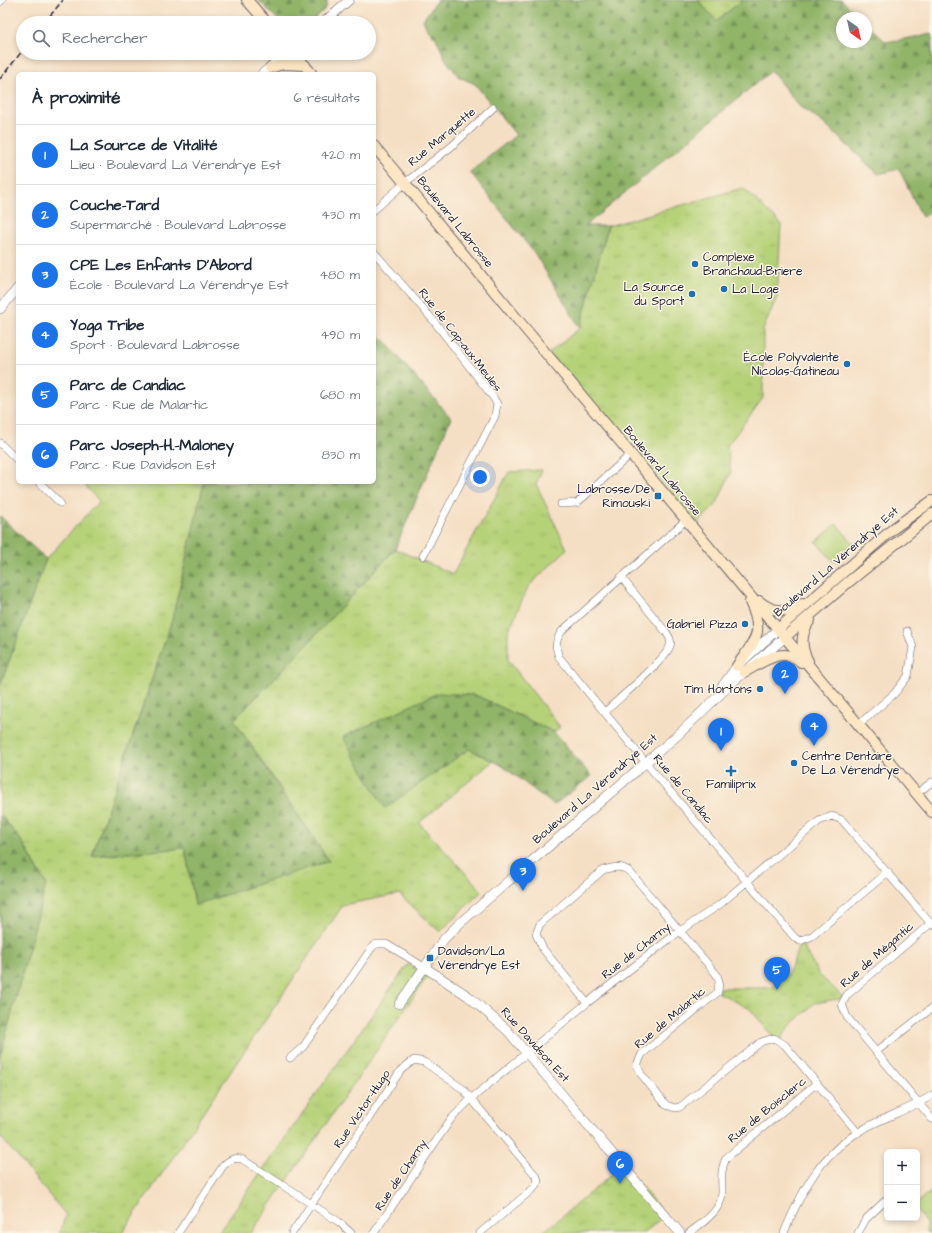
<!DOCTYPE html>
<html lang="fr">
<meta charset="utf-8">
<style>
body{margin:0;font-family:"Architects Daughter",sans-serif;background:#f6f6f7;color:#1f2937}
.controls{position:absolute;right:12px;bottom:12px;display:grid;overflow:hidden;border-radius:6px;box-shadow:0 2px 6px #0003}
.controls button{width:36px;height:36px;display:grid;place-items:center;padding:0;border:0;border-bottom:1px solid #e0e1e3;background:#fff;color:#1f2937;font:20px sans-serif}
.compass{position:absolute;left:836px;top:12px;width:36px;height:36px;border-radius:50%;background:#fff;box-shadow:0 2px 6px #0003;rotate:146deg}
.you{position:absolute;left:480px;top:477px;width:14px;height:14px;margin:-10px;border:3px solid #fff;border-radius:50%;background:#1a73e8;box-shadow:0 0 0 6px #1a73e833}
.badge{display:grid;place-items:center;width:26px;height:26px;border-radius:50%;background:#1a73e8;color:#fff;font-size:13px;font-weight:700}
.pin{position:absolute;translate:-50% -33px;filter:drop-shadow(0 1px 2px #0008)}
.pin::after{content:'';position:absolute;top:21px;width:14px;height:12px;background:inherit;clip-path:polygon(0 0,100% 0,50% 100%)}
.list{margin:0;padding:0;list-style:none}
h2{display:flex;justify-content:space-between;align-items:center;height:52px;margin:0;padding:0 16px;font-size:17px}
h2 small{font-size:13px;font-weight:400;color:#747a83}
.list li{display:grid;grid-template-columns:26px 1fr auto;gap:12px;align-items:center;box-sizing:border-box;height:60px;padding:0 16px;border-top:1px solid #e0e1e3}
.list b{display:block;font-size:15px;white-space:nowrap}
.list p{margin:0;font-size:13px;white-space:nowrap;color:#747a83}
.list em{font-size:13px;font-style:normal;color:#747a83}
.icon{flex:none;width:22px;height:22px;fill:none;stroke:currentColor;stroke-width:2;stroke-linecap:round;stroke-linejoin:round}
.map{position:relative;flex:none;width:932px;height:1233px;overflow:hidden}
.search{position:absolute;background:#fff;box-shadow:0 2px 6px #0003;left:16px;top:16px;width:360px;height:44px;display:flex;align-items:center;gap:10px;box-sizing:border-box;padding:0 14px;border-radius:22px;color:#747a83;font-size:15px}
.panel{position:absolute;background:#fff;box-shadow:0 2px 6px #0003;left:16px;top:72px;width:360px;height:412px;border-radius:6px}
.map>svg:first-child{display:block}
.grass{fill:url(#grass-tufts);stroke:#6c7a5a}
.forest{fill:url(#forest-firs);stroke:#596b52}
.garden{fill:#b6d278;stroke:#6c7a5a}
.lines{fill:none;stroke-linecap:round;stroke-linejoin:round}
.minor-casing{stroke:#6c646b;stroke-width:8}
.tertiary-casing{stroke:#6c646b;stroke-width:10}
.secondary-casing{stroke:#6c646b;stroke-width:12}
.minor{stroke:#fff;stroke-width:7}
.tertiary{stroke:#fff;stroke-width:9}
.secondary{stroke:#fce6c4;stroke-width:10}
.rail{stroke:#22223b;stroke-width:1.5;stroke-dasharray:6 3;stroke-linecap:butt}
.poi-dot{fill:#1f6fb2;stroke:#fcf5e5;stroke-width:1.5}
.labels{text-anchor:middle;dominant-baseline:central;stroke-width:3;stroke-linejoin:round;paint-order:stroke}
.street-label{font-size:12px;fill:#22223b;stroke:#fcf5e5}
.poi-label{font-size:12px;fill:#22223b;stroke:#fcf5e5;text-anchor:end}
</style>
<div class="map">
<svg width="932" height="1233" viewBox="0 0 932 1233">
<defs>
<pattern id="grass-tufts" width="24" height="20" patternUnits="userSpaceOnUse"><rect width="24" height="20" fill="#b6d278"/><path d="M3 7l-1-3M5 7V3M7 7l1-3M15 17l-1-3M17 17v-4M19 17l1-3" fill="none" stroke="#9cb469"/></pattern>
<pattern id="forest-firs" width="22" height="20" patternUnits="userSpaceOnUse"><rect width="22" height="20" fill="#90b468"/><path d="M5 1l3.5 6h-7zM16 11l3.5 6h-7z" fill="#759257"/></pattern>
</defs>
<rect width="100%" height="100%" fill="#fcf5e5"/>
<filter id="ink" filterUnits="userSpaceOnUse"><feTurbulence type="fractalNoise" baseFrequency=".025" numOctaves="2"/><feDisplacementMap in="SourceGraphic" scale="8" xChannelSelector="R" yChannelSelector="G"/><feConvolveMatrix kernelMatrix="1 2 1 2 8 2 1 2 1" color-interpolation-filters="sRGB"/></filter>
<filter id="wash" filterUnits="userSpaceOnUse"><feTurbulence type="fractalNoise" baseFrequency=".012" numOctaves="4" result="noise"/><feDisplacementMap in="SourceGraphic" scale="16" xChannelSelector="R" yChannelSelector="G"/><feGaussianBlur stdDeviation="0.9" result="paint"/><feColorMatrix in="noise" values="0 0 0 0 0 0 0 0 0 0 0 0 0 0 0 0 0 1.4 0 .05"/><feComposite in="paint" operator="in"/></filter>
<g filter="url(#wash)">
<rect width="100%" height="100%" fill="#f5dfc4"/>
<path class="grass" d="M698 0H743L716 21Z
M743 188 781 224 777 297 763 330V398L727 446 731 472 716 505 697 524 549 353 580 328 608 226Z
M542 470 536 484 567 549 528 587 508 632V660L560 727 554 732 475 695 385 808 469 749 493 761 419 823 482 891 440 932 399 894 343 905 122 1233H59L66 1215 0 1136V1057L46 884 23 843 0 814V686L46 559 99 501 82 482H204L172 620 92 856 185 848 195 904 329 861 234 720 296 656 395 549 453 574 509 472Z
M800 941 819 975 844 998 815 1003 789 1027 780 1041 774 1038 750 1009 718 992 719 988H768C790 983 794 959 800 941Z
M408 964 427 977 251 1233H218Z
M623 1165 665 1215 644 1233H542Z
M932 1191V1233H926L927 1225 917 1210V1203Z"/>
<path class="forest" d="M258 0H327L326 8 310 23H281Z
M437 0H495L499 3 533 0H698L716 21 743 0H842L860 18H842V42H866V23L886 42 932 34V212L922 217 899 169 878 174 823 123 799 106 771 71 585 226H608L580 328 535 254 470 172 516 135 475 84 459 77 446 60 436 38 427 29 423 20Z
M374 329 451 418 395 549 296 656 234 720 329 861 195 905 185 848 92 856 172 620 204 482H374Z
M0 516 46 559 0 686Z
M438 693 475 695 554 732 591 776 554 805 501 765 469 749 385 808 343 737Z
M0 814 23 843 46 884 0 1057Z"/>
<path class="garden" d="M836 524 854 544 834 562 816 542Z"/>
</g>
<g filter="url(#ink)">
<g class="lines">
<defs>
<path id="minor" d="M0 2 2 0
M374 210 406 182 452 146 493 108
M374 252 433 320 493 397 497 404 495 416 423 556
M0 443 18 461
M39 482 60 503
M561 504 577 503 631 454
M686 520 562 631C555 641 555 646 559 657L651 769 795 938 800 941 812 936 888 872
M605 712C618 699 665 661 670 646 672 641 669 636 666 632L621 577
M858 725 894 694 908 676 913 647 907 631
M916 794 932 782
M931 923 847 995 842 1004 847 1017 932 1119
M587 1003 543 949 536 934 540 924 603 870C613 867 622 865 630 872L717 975 719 981 718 992 642 1054 637 1065 641 1074 666 1105 675 1108 680 1107 761 1042 774 1038 785 1045 858 1133
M877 1051 932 1008
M290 1058 303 1047 373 946 377 944H386L424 967
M178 1233 223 1166C229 1160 234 1157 242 1159L339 1222 351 1233
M292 1233 401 1070 414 1060 424 1062 463 1089 537 1177 538 1181 534 1188 480 1233
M374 1233 451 1119 472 1098 587 1003 673 936 719 905 819 821 832 816 842 820 932 925
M689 1233C702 1223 722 1211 722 1192 722 1179 720 1171 726 1158L817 1083
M784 1233C803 1187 823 1150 869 1126 890 1115 913 1108 932 1095
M858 1233 866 1219 887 1199"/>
<path id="tertiary" d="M323 23 349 0
M262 74 287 53
M0 309 18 288
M719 691 737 666 778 629
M424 967 468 996 507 1030 680 1233
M399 1004 444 939 460 923 680 733 734 681 785 637"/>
<path id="secondary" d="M247 0 267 23
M294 53 312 74
M270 68 283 64 305 65
M374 146 528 332 932 812
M759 601C772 612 787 614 802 604
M778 629 894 528 932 501
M785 637 846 584 932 514
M808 661C800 648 801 632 810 620
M737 666C755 640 765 634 750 602
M744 672C762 663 782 645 801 662"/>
</defs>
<use href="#minor" class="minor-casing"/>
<use href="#tertiary" class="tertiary-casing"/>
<use href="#secondary" class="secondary-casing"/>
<use href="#minor" class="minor"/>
<use href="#tertiary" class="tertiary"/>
<use href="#secondary" class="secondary"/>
<path class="rail" d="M44 23 63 0
M0 79 23 50"/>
</g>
</g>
<g class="poi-dot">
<circle cx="695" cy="264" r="4"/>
<circle cx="724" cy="289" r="4"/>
<circle cx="692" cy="294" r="4"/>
<circle cx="847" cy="364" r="4"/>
<rect x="654" y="492" width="8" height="8" rx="2"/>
<circle cx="745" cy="624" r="4"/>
<circle cx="760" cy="689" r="4"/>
<circle cx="794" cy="763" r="4"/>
<path d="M729 765h4v4h4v4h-4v4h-4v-4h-4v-4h4z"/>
<rect x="426" y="954" width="8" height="8" rx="2"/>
</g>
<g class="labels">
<g class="street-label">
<text transform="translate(442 137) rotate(-40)">Rue Marquette</text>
<text transform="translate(455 222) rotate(51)">Boulevard Labrosse</text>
<text transform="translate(460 340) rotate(52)">Rue de Cap-aux-Meules</text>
<text transform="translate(662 471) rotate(50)">Boulevard Labrosse</text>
<text transform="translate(836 562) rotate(-41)">Boulevard La Vérendrye Est</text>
<text transform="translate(595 789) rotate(-41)">Boulevard La Vérendrye Est</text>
<text transform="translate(683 789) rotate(50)">Rue de Candiac</text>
<text transform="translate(636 951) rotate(-38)">Rue de Charny</text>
<text transform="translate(877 955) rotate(-41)">Rue de Mégantic</text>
<text transform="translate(670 1018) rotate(-40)">Rue de Malartic</text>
<text transform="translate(535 1045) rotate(48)">Rue Davidson Est</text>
<text transform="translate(362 1109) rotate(-56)">Rue Victor-Hugo</text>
<text transform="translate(767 1110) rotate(-39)">Rue de Boisclerc</text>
<text transform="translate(401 1175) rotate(-56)">Rue de Charny</text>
</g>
<g class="poi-label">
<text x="703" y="257" text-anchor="start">Complexe<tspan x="703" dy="14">Branchaud-Briere</tspan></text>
<text x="684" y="287">La Source<tspan x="684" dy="14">du Sport</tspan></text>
<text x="732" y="289" text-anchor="start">La Loge</text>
<text x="839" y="357">École Polyvalente<tspan x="839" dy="14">Nicolas-Gatineau</tspan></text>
<text x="650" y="489">Labrosse/De<tspan x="650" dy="14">Rimouski</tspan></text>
<text x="737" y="624">Gabriel Pizza</text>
<text x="752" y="689">Tim Hortons</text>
<text x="802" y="756" text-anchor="start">Centre Dentaire<tspan x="802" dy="14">De La Vérendrye</tspan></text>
<text x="731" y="784" text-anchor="middle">Familiprix</text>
<text x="438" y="951" text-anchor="start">Davidson/La<tspan x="438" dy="14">Vérendrye Est</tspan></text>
</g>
</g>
</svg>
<div class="controls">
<button>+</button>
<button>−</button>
</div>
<svg class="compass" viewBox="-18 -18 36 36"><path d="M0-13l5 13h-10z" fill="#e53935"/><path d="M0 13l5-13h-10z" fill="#747a83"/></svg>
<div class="you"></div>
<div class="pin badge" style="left:721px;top:751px">1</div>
<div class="pin badge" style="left:785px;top:694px">2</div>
<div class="pin badge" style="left:523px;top:891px">3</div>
<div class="pin badge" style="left:814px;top:746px">4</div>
<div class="pin badge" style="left:777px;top:990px">5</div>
<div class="pin badge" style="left:620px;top:1184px">6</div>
<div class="search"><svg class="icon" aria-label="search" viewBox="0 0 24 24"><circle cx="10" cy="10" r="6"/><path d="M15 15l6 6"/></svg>Rechercher</div>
<section class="panel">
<h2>À proximité<small>6 résultats</small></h2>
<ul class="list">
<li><span class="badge">1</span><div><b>La Source de Vitalité</b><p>Lieu · Boulevard La Vérendrye Est</p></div><em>420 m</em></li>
<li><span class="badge">2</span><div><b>Couche-Tard</b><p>Supermarché · Boulevard Labrosse</p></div><em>430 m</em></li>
<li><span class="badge">3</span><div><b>CPE Les Enfants D'Abord</b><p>École · Boulevard La Vérendrye Est</p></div><em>480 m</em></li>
<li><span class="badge">4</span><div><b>Yoga Tribe</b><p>Sport · Boulevard Labrosse</p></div><em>490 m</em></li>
<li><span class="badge">5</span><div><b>Parc de Candiac</b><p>Parc · Rue de Malartic</p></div><em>680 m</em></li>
<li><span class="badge">6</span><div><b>Parc Joseph-H.-Maloney</b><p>Parc · Rue Davidson Est</p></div><em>830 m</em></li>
</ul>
</section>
</div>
